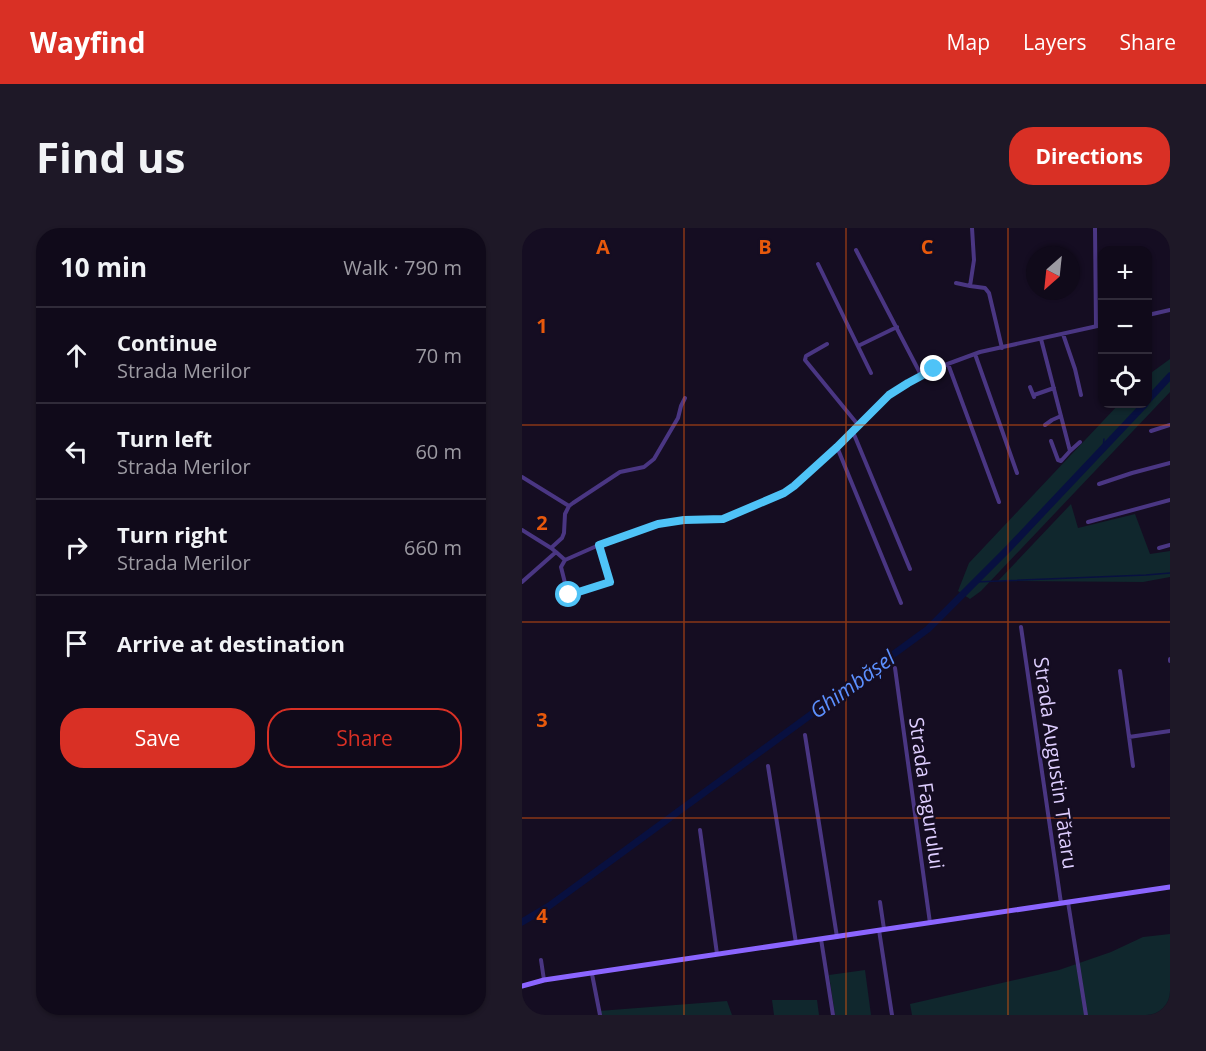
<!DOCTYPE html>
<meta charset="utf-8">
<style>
body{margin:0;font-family:"Open Sans",sans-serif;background:#1e1827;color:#f1f3f6}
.controls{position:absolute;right:18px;top:18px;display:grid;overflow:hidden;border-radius:12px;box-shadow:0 2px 4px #0004}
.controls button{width:54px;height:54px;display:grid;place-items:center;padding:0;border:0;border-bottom:2px solid #302b39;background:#100a1a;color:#f1f3f6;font:30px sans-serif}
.compass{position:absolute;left:504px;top:18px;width:54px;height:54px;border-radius:50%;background:#100a1a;box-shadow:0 2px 4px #0004;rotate:207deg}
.stop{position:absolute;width:18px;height:18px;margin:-14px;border:4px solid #4fc3f7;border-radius:50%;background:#fff}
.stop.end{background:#4fc3f7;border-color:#fff;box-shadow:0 2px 6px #0008}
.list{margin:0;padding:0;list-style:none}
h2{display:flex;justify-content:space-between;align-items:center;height:78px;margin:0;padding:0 24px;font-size:26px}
h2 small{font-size:20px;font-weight:400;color:#9c9aa2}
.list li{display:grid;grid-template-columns:39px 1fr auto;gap:18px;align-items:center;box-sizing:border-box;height:96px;padding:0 24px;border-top:2px solid #302b39}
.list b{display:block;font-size:22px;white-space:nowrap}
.list p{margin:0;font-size:20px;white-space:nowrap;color:#9c9aa2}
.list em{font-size:20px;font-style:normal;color:#9c9aa2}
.actions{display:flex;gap:12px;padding:18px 24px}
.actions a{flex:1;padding:14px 0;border:2px solid #d93025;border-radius:24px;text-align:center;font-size:21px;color:#d93025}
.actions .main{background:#d93025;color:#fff}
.icon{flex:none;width:33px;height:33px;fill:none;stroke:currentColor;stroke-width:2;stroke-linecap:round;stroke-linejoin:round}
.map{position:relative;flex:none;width:648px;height:787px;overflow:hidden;border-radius:24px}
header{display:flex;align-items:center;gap:36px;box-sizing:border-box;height:84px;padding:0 30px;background:#d93025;color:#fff}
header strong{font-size:28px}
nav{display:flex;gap:33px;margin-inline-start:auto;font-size:21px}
.intro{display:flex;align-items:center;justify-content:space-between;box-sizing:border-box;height:144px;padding:0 36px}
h1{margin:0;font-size:42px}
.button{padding:15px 27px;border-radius:24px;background:#d93025;color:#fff;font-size:21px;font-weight:700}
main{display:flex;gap:36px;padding:0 36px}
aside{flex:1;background:#100a1a;border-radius:24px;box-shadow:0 2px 4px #0004}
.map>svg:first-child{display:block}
.green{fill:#10272d}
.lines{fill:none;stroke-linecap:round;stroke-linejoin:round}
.stream{stroke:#081040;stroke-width:1.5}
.river{stroke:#081040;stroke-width:7}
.street{stroke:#4a3683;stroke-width:4}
.secondary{stroke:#8b65ff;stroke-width:5}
.route{stroke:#4fc3f7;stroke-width:8}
.grid{fill:none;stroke:#e8590c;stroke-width:1.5;stroke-opacity:0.55}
.labels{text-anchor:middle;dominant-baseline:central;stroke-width:4.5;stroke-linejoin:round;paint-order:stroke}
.street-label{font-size:20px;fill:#deceff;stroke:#150d22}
.water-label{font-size:21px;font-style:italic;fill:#5c90ff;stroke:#150d22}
.grid-label{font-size:20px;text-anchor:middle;font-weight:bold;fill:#e8590c;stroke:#150d22;stroke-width:4.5;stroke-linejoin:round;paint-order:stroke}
</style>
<header>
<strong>Wayfind</strong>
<nav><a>Map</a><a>Layers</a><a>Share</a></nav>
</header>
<div class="intro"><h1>Find us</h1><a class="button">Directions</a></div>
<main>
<aside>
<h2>10 min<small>Walk · 790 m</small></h2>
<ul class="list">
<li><svg class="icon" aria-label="ahead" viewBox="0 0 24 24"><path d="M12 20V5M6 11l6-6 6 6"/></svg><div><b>Continue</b><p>Strada Merilor</p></div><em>70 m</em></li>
<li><svg class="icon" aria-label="left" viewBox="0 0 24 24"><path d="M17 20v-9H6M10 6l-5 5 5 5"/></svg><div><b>Turn left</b><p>Strada Merilor</p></div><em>60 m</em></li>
<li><svg class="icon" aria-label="right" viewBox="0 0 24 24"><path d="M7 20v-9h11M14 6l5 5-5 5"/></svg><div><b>Turn right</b><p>Strada Merilor</p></div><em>660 m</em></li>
<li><svg class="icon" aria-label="arrive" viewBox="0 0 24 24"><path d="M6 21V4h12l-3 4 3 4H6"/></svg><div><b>Arrive at destination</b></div></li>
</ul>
<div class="actions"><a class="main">Save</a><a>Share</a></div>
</aside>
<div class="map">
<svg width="648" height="787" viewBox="0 0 648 787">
<rect width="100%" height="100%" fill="#150d22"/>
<path class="green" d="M648 131V164L459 363 448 371 436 363 447 335 597 176H626V147Z
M549 276 556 300 613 286 628 326 648 323V349L621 354 476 353Z
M648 706V787H390L388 776 537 742 589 724 621 709Z
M343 742 349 787H313L307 747Z
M250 772H295L297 787H252Z
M205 773 210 787H78L77 783Z"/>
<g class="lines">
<path class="stream" d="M581 220 582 211
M453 354 624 347 648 345"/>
<path class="river" d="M626 172 648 148
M0 694 27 678 406 401 487 320 623 176"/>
<path class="street" d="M450 0 452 32 448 58 463 60 467 65 480 120
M573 0 574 98
M334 22 399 147
M296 36 349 145
M434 55 448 58
M626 87 648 82
M541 106 553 141 559 167
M519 111 548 223 539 233 536 232 529 213
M305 116 284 128 283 132 337 198
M336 118 375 99
M453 126 495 245
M426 136 477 274
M508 159 512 169
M512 167 532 160
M523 197 530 192 539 188
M629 203 648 197
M331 204 388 341
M315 219 379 375
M548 223 558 214
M0 249 47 278
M577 256 610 245 648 235
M566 294 648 272
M0 302 29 320
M637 320 648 317
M34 324 29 320 40 310 42 305 43 286 47 278 51 275 98 244 122 239 132 231 156 190 159 178 163 170
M43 332 39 339 46 367 88 354 77 317 136 296 162 292 201 291 262 265 272 258 315 219 367 167 386 155 412 141 458 124 580 97
M0 354 34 324 43 332 77 317
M499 399 539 675
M648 431V433
M373 440 408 695
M598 443 611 538
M283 507 315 709
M607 509 648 503
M246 538 274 715
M178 602 195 726
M358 674 362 701
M546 674 564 787
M357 702 370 787
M299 711 311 787
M19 732 22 752
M70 746 78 787"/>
<path class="secondary" d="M0 758 22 752 648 659"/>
</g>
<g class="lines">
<path class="route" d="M47 367 88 354 77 317 136 296 162 292 201 291 262 265 272 258 315 219 367 167 386 155 412 141"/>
</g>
<path class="grid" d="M162 0V787M324 0V787M486 0V787M0 197H648M0 394H648M0 590H648"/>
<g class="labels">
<g class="street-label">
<text transform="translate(534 535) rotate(82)">Strada Augustin Tătaru</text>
<text transform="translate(405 565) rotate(82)">Strada Fagurului</text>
</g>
<g class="water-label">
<text transform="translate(330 456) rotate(-36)">Ghimbășel</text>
</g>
</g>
<g class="grid-label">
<text x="81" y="26">A</text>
<text x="243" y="26">B</text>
<text x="405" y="26">C</text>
<text x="20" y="105">1</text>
<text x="20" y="302">2</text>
<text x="20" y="499">3</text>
<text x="20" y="695">4</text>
</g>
</svg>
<div class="controls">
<button>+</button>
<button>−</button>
<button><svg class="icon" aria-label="locate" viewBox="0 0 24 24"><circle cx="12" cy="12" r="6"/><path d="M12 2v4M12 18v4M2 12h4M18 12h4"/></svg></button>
</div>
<svg class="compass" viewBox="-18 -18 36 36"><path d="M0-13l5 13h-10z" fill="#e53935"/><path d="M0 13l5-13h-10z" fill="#9c9aa2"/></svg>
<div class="stop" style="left:47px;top:367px"></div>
<div class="stop end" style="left:412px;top:141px"></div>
</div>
</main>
